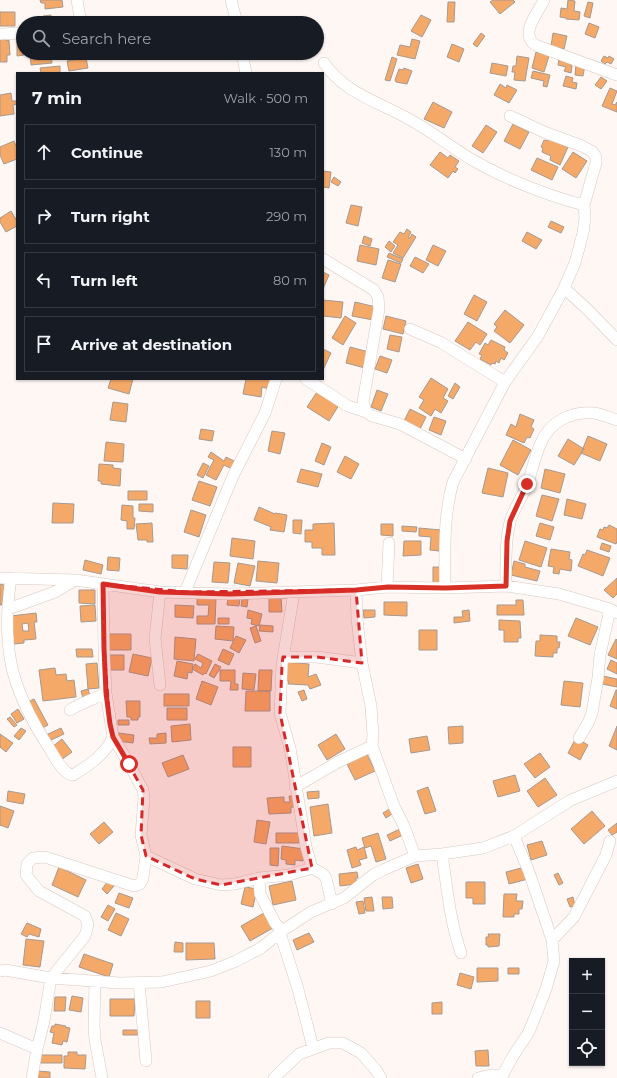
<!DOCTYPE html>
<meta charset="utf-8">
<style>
body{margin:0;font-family:Montserrat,sans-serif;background:#242831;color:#f1f3f6}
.controls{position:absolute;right:12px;bottom:12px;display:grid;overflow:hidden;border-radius:0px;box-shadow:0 1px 3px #0004}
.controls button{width:36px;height:36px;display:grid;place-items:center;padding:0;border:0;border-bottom:1px solid #363941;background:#171b24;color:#f1f3f6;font:20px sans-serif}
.stop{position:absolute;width:12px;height:12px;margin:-9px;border:3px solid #d93025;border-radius:50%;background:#fff}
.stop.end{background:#d93025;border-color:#fff;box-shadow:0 1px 4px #0008}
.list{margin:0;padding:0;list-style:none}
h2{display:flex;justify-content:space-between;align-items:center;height:52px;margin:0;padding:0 16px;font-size:17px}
h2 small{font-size:13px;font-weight:400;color:#9ea1a6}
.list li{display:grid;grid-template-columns:26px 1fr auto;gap:12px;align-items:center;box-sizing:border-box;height:56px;margin:0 8px 8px;padding:0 8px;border:1px solid #363941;border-radius:0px}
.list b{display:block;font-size:15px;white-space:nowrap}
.list em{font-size:13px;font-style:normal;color:#9ea1a6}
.icon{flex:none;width:22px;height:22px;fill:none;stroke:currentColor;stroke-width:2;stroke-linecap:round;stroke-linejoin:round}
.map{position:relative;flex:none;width:617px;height:1078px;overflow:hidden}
.search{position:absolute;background:#171b24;box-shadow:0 1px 3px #0004;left:16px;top:16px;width:308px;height:44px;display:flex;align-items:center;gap:10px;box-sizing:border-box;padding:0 14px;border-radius:22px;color:#9ea1a6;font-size:15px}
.panel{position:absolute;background:#171b24;box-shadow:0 1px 3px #0004;left:16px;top:72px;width:308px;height:308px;border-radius:0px}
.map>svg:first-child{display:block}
.building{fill:#f5a969;stroke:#a7998f;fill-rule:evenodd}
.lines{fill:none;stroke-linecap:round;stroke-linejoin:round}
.minor-casing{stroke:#d9c8c0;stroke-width:12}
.minor{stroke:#fff;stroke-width:11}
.route{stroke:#d93025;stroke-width:5}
.marked{fill:#d62828;fill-opacity:0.2;stroke:#d62828;stroke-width:3;stroke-dasharray:8 5;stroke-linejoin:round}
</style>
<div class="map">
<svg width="617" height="1078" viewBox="0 0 617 1078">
<rect width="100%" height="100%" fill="#fef7f4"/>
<path class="building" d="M40 0H62L63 7 45 9V3H41Z
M493 0H513L515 2 500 14 490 2Z
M568 0 575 1 574 11 580 12 579 20 566 19V18L560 17 561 8 567 9Z
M448 2H455L454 22H447Z
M588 2 593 3 590 18 584 16Z
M0 12H15V26H0Z
M51 15 52 23H44L43 16Z
M421 15 431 20 422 37 411 31Z
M589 23 599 27 595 38 585 34Z
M481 33 485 36 477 47 473 44Z
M553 33 567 36 564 49 551 46Z
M6 36V41L9 40 10 55H7V62H0V37Z
M412 39 420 41 415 59 397 55 400 45 410 47Z
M17 41H23L24 55 17 56Z
M452 44 464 49 459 62 447 57Z
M536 52 549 56 544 72 532 68Z
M30 53H51L52 63 31 65Z
M517 56 529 58 525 81 514 80 515 72H512L513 66H516Z
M604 56 608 58 609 56 614 59 611 64 607 62 605 64 601 61Z
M392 57 397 59 390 81 385 80Z
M86 58 88 68 69 71 67 61Z
M559 58 571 60 570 65 572 66 571 73 564 71 566 67 558 65Z
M492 63 508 66 506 76 490 73Z
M576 64 585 65 583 76 575 75Z
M60 66V73H41L40 68Z
M404 68 412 71 407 84 396 82 395 80 399 69 403 70Z
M533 71 550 75 547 87 543 86 544 81 531 78Z
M566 76 573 78 572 82 577 83 576 89 563 86Z
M601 77 607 81 601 89 595 85Z
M500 84 506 88 507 85 517 90 509 103 494 95Z
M610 88 617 91 612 104 615 105 617 102V112L602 106Z
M11 93 12 101H17V104L13 105 14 114 0 116V95Z
M433 102 452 112 444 128 424 119Z
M513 124 529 132 520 149 504 141Z
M486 125 497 132 483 153 472 146Z
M548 139 568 147 560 165 550 160 551 156 542 152 543 148 541 147 544 140 547 141Z
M14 141 17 148V159L4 164 0 155V147Z
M440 152 448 158 450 155 459 161 455 167 458 169 455 173 453 171 448 178 430 165Z
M573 152 587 161 576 178 562 169Z
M537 158 558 167 552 180 531 170Z
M323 171 331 172 329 188 323 187Z
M334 177 341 182 338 186 331 182Z
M351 205 362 207 358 226 346 223Z
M11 211 17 221V226L6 232 0 222V218Z
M551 221 564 227 561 233 548 227Z
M407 229 411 232 408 238H410L412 234 416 237 403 258 393 253 398 245 393 242 400 232 404 234Z
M527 232 542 240 536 249 522 241Z
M364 236 372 239 370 246 362 243Z
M389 241 395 246 391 252 385 247Z
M360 245 379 249 376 265 357 261Z
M433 245 446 251 438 266 426 260Z
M389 253 403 259 401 263 387 257Z
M415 257 429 264 423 273 410 266Z
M388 260 401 264 395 282 382 278Z
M323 272 329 275 323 289Z
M474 295 487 302 477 321 464 314Z
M323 300 343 302 341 318 323 316Z
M355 302 376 307 373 320 352 316Z
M505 310 524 325 510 343 494 331 497 327 494 324Z
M345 316 356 323 343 345 332 338Z
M386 316 406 321 403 334 383 329Z
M468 322 487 334 480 345 476 342 470 350 455 341Z
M390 335 402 337 399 352 387 349Z
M491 340 505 347 504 350 508 353 504 360 501 358 499 363 496 361 495 364 492 363 491 365 480 359 482 355 479 354 485 343 488 345Z
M350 347 369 352 365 368 346 363Z
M323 349 331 353 323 370Z
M380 356 392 360 387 373 375 369Z
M431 378 448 389 443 398 448 401 441 413 435 409 431 416 419 408 424 400 419 397Z
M111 379H133L129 394 108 388Z
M246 379H271L269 389 262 387 261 397 243 394Z
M455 383 460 387 453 399 448 396Z
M377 390 388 394 381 411 371 407Z
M317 392 339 405 329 421 307 407Z
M113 402 128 404 126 422 110 420Z
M410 409 426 417 420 429 404 421Z
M520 414 534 420 531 427 534 429 530 438 527 437 524 443 506 435 511 424 516 427Z
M434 417 446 421 441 435 429 430Z
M201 429 214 431 212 441 199 439Z
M272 431 285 433 280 454 268 451Z
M588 436 607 444 600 461 581 453Z
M568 439 584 449 574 465 558 456Z
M513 440 531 450 518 475 500 465Z
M106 442 124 444 123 462 104 461Z
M322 443 331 447 324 465 315 461Z
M211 452 224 461 226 457 238 463 234 470 224 465 216 480 206 475 214 460 208 457Z
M345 456 359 464 351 479 337 472Z
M203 463 209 466 203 478 197 475Z
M99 464 113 465V468L121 469 120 486 101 484V481H98Z
M488 468 508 473 503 497 482 493Z
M301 469 322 474 318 487 297 482Z
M545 469 565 474 560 493 541 488Z
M199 481 217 487 210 506 192 500Z
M128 491H147V500H128Z
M542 495 559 499 552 521 536 516Z
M567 499 586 504 582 519 564 515Z
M53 503 74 504 73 523H52Z
M139 504H153V512L139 511Z
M122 505 133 506V518H135L134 529H127V521L121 520Z
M259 507 275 514V513L287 515 284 532 270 530 271 527 254 520Z
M191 510 206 515 199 537 184 532Z
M293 520H302L301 534 293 533Z
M152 523 153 542H147V540H138L136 524Z
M334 523 335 555H322V548H312V542H305V530H313V524Z
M540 523 554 527 550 540 536 536Z
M381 524H393V536L381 535Z
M609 525 617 529V541L616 544 597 537 600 529 603 530 604 527 607 528Z
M402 526 417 527 416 532 402 531Z
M419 528 441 530 439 551 430 550 431 537 419 536Z
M232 538 255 541 253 559 230 556Z
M404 541H421V555L403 556Z
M525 541 547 548 541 567 519 560Z
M602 543 611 546 609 552 600 549Z
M551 549 570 552 569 559 572 560 571 571 560 569 559 574 553 573 554 567 548 566Z
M587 550 610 558 603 576 578 566 583 554 585 555Z
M172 555H188L187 569 172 568Z
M108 557 120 558 119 571 107 570Z
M85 560 103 565 101 574 83 570Z
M258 561 279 563 277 583 256 581Z
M514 561 525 564V567L540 571 537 581 511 575Z
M214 562 230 563 228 583 212 582Z
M238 563 255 566 250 586 234 583Z
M433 567H441V585H433Z
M617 578V594L613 598 604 590Z
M0 584 4 585 2 605H0Z
M79 590H95V604L79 603Z
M197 597 216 598 215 624H197V616H208L209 605H197Z
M228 597 240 598 239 606 227 605Z
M269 597H281L282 612H269Z
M242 599H248L247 607 241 606Z
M516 600H523L524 615H497V605H516Z
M384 602H407V616L384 615Z
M95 605 96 621 81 622 80 606Z
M175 605 194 606 193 618 175 617Z
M248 610 262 614 259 626 251 624 252 619 247 618Z
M363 610H375V617L364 618Z
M469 610 470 621 454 623V617H463L462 611Z
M36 613 37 622H34L36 639 24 640V643L14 644 11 616ZM28 623 29 631H23L22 624Z
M218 618H229V624H218Z
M576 618 598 627 590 645 568 636Z
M499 620 520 621 521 638H518V642H504V630H499Z
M260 625 273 626V632L259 631Z
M216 626 234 627 233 641 215 639Z
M256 626 261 641 255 643 250 628Z
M419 630H437V650H419Z
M107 634H131V650H107Z
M540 635 557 636V642H560L559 648H557V653H553V657L535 656 536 641H540Z
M236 636 246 640 239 653 230 648Z
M175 637 196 639 194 661 174 659Z
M616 639 617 640V659L608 655Z
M76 649H92L93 657H77Z
M223 649 234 654 229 665 218 660Z
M133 654 152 658 148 676 129 672Z
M198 654 212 661 206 674 205 673 203 675 192 669 195 664 201 668 203 663 195 659Z
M110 655H124V670H109Z
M611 660 617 663V674L607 669Z
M177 661 193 664 192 673 188 672 187 679 174 676Z
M286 662 309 664 308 677 316 674 321 685 310 689 308 685 288 684 289 681H284Z
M97 663 99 688 88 689 86 664Z
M215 664 221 667 214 678 209 675Z
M55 668 56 675 66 674 67 681 74 680 76 697 43 701 39 670Z
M220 670H235V684H238V690H230L231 681H220Z
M259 670H272L271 691H258Z
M243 673 256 674 254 690 242 689Z
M603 676 617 679V687L602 684Z
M202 681 218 687 211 705 196 699Z
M564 681 583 683 580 707 561 705Z
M88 689 90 696 83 698 81 691Z
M304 690 307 699 302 701 298 692Z
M616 690H617V709L610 706Z
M246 691H270V711H245Z
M164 694H189V706H164Z
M34 699 48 725 40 729 26 703Z
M126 701H140V717H138V720H131V717H127Z
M167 708H187V720H167Z
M18 709 24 719 17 723 11 714Z
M10 717 17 725 14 727 7 719Z
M118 720H129V725H118Z
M190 724 191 740 172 742 171 726Z
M463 726V743L449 744 448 727Z
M617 726V750L609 746Z
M21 728 26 731 19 740 14 736Z
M61 728 64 734 49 741 46 735Z
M118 733 134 735 133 743 117 741Z
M166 733V743L150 744 149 738H157V734Z
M0 734 13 743 6 752 0 747Z
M336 734 345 749 327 760 318 745Z
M427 736 430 750 411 753 409 739Z
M576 738 588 745 580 760 568 753Z
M62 739 72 752 61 760 52 747Z
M233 747H251V767H233Z
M540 753 550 767 535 778 524 764Z
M367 754 375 771 355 780 347 764Z
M183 755 189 769 168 777 162 763Z
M515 775 520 791 498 797 493 781Z
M545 778 557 795 538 807 527 791Z
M428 787 436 811 425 814 417 791Z
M8 791 25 794 23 804 7 801Z
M319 791V798L308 799 307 792Z
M289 796H295L296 807H291V813L269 814 267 798 284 797V802H290Z
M328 804 332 833 314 836 310 807Z
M0 806 14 811 8 828 0 825Z
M391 808 393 810 390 812 392 814 386 818 383 813Z
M592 811 605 826 584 844 571 829Z
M257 820 270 822 266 844 254 842Z
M104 822 113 832 99 844 90 834Z
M617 823V832L612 835 608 830Z
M400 829 403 835 390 841 387 835Z
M276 833H299V843H276Z
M378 833 386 859 376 862 371 846 365 848 362 838Z
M542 841 547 855 531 860 527 845Z
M282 846 304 849 303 861 295 860V865L286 864V860L281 859Z
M356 847 357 850 364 847 367 858 359 860 361 865 352 868 347 850Z
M270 848H279L278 866 270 865Z
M418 864 423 879 411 883 406 868Z
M59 867 86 880 78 897 52 885Z
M525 867 528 879 509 884 506 872Z
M357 872 358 878H356V884L340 886 339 874Z
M558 873 563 883 559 885 554 875Z
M108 881 114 886 107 894 102 889Z
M292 881 296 900 273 905 269 886Z
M466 882H485V904H473V898H466Z
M245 887 257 889 253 907 241 904Z
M119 893 133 898 129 908 115 903Z
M504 894H517L516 901H523L522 909H519V914H514V917H503Z
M372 897 374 911H366L364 898Z
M382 897H392L393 908 383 909Z
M573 897 575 906 570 907 567 899Z
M363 901 365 913 359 914 356 902Z
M108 905 115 909 108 921 101 917Z
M116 913 129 919 121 936 108 930Z
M264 913 273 928 250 941 241 926Z
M27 923 41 929 39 937 29 934 27 937 21 934Z
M309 933 314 942 297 950 293 940Z
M488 934H500L499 946 488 947V945H486V937H489Z
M26 939 44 941 40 967 23 965Z
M175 942 183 943V952H174Z
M186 943H214L215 959 186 960Z
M84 954 113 964 109 977 79 967Z
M477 968H498V981L477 982Z
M508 968H519V974H508Z
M460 973 474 977 471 989 457 985Z
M72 996 83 998 81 1012 69 1010Z
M55 997H66L65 1011H54Z
M110 999H135L134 1016H110Z
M196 1001H210V1018H196Z
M442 1002V1014H432V1003Z
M55 1024 66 1026 65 1027 70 1028 67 1042 63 1041 62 1045 52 1043 54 1033 50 1032 52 1026H55Z
M123 1030H138V1035H123Z
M488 1050 489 1066H476L475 1051Z
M68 1052H77V1055H86L85 1069 64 1068V1056H68Z
M40 1055H62V1063H40Z
M38 1071 50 1072V1078H38Z"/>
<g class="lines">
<defs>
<path id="minor" d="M77 0 81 23
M231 0 237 23
M544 0C539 11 522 30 532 42 533 44 538 46 540 47L617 75
M0 34 23 33
M242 53 246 73
M324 63C345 93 376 101 407 118 430 130 449 146 471 159 503 178 548 196 584 205
M323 259 374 290 378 297 379 309 363 402 366 412
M564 288 587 309 617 340
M410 329 440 342 505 382
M306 379 348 406 366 412 372 416 400 424 466 459
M0 578 75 580 160 592 229 594 356 590 387 587 445 588 506 586 559 594 610 609 617 613
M11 578C7 605 6 637 11 663 17 694 34 725 51 751 56 759 63 774 73 775 88 766 106 754 113 737
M506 586C506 565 505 543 510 522 514 508 523 496 528 483 532 470 535 457 540 445 549 422 570 411 594 413 601 414 610 418 617 420
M387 587 389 543
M445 588C445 553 443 517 453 482L505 382 538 336 564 288 575 263 583 233 585 217 584 205 596 163V157L593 152 582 146 544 132 510 116
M356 590 357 619 362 663 371 706 373 735 372 746 394 806 404 826 415 856
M185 592 233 476 265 413 276 379
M294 592 282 665 280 713 290 748 306 847 312 868 323 874 326 878 332 904
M8 609 55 592 75 580
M283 657H317L362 663
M160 685 155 638 160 592
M70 710C81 703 94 699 106 693
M579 738 588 723 592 713 598 678 600 655 610 609
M295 787 338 762 372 746
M442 854C447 888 450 921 461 953
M146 856 195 879 221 885 235 884 259 878 289 875 312 868
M259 878 260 894 275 923 282 931
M280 933 298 989 313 1048
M552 940 574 917 606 855 610 841
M0 971 5 970 51 978 119 983 162 982 211 971 236 961 261 948 282 931 311 912 344 898 373 875 383 870 415 856 442 854 483 848 514 836 571 800 617 781
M95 982 94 1026 95 1040 102 1078
M139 983 146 1061
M0 1033 37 1049
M32 1078 37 1049 44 1021 51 978 85 936 88 925 85 916 39 891 26 875 27 864 33 858 45 857 134 886 140 884 143 878 146 856 141 835 144 798 143 790 129 764 113 737 106 693 104 649 103 584
M274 1078 299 1054 329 1043H343L361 1053 376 1070 381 1078
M478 1078 491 1075H503
M501 1078 513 1056 529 1032 546 989 554 961 552 940 548 928 529 872 514 836"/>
</defs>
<use href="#minor" class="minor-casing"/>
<use href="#minor" class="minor"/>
</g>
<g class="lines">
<path class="route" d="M129 764 113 737 110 724 106 693 104 649 103 584 160 592 230 594 356 590 388 587 445 588 506 586 507 541 510 521 527 484"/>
</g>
<path class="marked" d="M103 584 185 592 356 590 362 663 317 657H283L282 665 280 713 312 868 221 885 195 879 146 856 141 835 143 790 113 737 110 724 104 649Z"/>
</svg>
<div class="controls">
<button>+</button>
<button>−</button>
<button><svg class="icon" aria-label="locate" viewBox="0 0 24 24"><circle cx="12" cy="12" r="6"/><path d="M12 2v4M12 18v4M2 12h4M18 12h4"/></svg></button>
</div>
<div class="stop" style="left:129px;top:764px"></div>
<div class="stop end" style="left:527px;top:484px"></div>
<div class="search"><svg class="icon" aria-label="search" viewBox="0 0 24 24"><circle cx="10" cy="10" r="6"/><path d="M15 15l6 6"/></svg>Search here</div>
<section class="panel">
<h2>7 min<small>Walk · 500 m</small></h2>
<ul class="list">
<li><svg class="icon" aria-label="ahead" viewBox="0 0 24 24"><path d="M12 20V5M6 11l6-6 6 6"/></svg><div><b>Continue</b></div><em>130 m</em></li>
<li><svg class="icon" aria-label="right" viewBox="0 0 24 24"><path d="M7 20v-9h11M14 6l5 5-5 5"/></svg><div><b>Turn right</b></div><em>290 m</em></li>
<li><svg class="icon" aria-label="left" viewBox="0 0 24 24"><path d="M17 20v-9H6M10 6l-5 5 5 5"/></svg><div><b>Turn left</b></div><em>80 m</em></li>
<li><svg class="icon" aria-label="arrive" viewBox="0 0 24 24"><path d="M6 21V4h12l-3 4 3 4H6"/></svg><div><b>Arrive at destination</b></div></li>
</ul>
</section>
</div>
